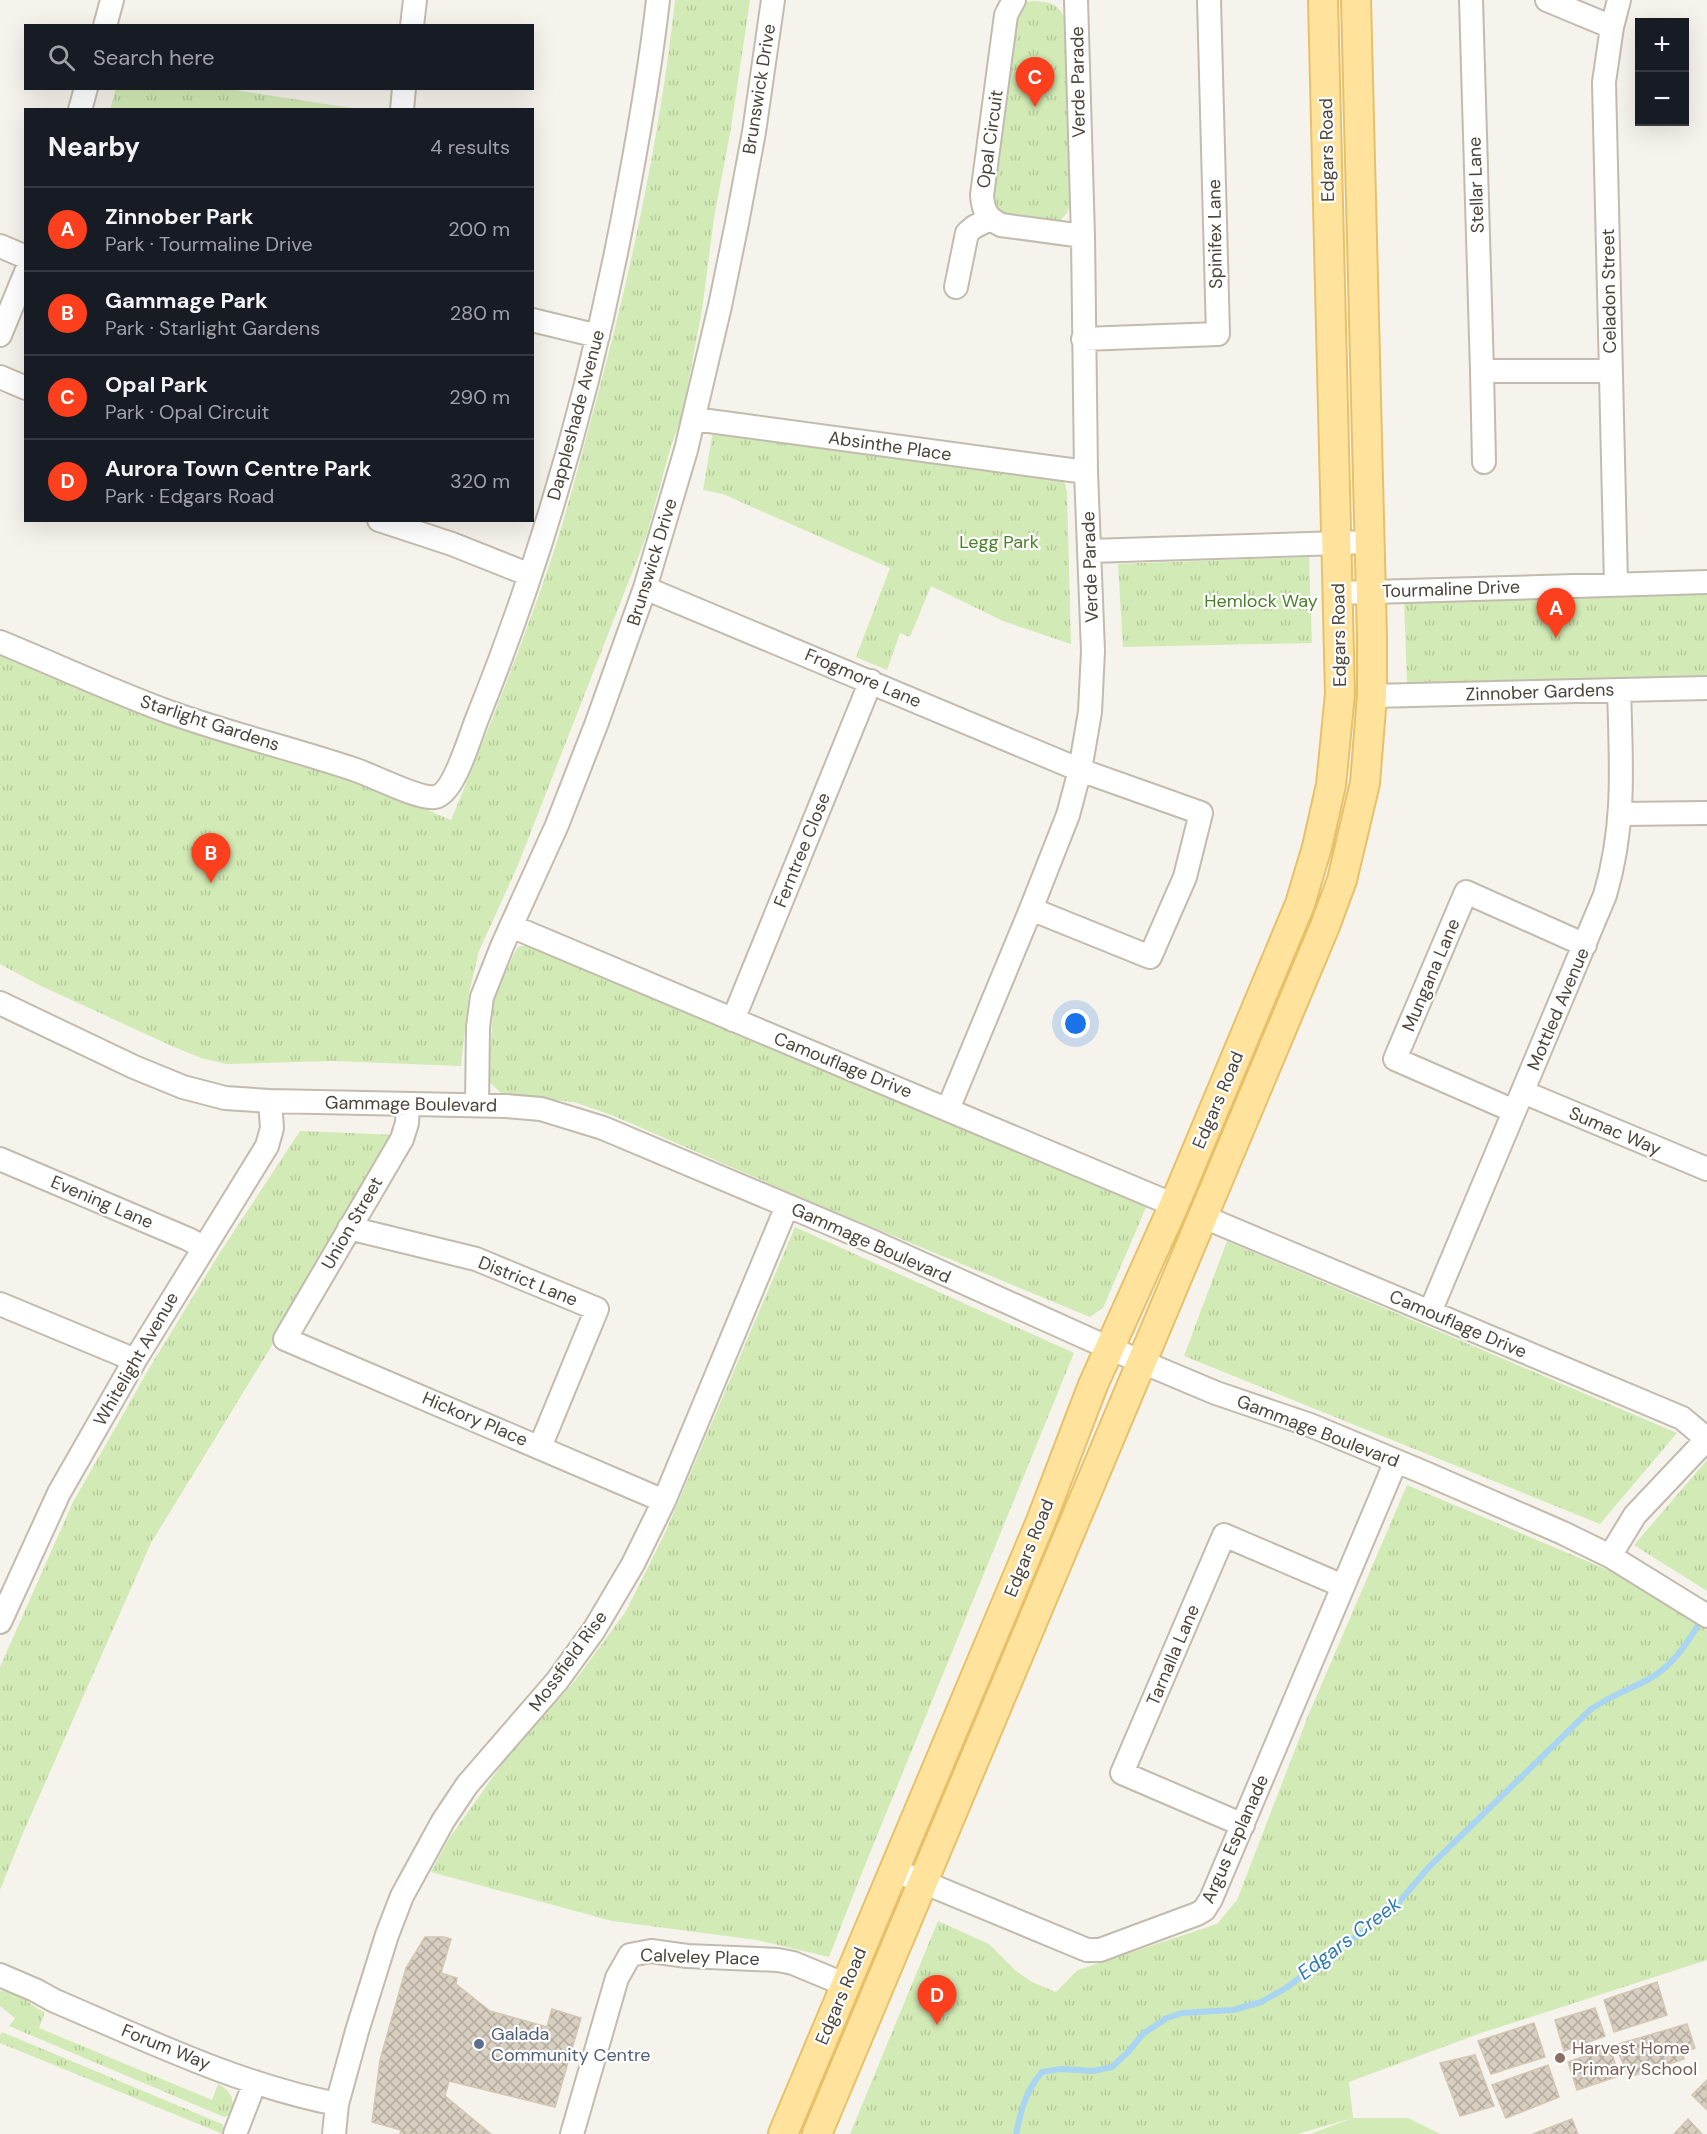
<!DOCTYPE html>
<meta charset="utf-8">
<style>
body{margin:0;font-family:"DM Sans",sans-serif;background:#242831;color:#f1f3f6}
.controls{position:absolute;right:18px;top:18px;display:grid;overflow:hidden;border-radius:0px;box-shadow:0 6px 24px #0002}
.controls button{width:54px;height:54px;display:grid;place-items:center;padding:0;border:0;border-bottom:2px solid #363941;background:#171b24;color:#f1f3f6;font:30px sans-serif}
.you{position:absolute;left:1076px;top:1024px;width:21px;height:21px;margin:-15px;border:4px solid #fff;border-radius:50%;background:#1a73e8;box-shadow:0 0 0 9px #1a73e833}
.badge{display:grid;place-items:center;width:39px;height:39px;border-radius:50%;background:#fc3f1d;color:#fff;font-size:20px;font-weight:700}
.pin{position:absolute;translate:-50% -50px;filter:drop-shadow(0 2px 3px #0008)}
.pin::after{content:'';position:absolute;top:32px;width:21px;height:18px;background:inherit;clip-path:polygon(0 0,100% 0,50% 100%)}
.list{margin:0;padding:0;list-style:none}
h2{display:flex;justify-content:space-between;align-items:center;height:78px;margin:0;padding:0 24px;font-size:26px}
h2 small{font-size:20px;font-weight:400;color:#9ea1a6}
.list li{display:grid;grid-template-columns:39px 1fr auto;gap:18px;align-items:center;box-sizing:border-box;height:84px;padding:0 24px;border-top:2px solid #363941}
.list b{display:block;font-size:22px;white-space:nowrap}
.list p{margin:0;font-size:20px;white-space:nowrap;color:#9ea1a6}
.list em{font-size:20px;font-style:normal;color:#9ea1a6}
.icon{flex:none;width:33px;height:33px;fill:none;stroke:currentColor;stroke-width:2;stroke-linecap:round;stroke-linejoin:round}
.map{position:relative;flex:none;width:1707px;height:2134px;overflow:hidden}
.search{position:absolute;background:#171b24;box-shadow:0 6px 24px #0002;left:24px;top:24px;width:510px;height:66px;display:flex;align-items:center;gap:15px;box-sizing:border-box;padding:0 21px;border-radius:0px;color:#9ea1a6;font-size:22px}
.panel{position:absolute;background:#171b24;box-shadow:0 6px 24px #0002;left:24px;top:108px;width:510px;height:414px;border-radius:0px}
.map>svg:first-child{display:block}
.grass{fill:url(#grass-tufts)}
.pitch{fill:#d2eab5}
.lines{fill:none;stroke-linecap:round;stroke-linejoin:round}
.stream{stroke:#a9d4f2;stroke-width:6}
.building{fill:url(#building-cross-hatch);stroke:#d3c7b4;stroke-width:1.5}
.minor-casing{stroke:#c2bbae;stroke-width:26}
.major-casing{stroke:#e6c16a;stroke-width:32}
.minor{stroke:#fff;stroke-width:22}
.major{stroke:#ffe39c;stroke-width:28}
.service-dot{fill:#5c6f8a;stroke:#fff;stroke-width:2}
.education-dot{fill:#8d6e63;stroke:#fff;stroke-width:2}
.labels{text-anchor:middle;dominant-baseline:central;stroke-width:4.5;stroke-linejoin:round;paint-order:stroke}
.street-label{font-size:18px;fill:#4b4439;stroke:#fff}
.park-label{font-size:18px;fill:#4a7f2a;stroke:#fff}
.service-label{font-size:18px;fill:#4e5e75;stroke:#fff;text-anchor:start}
.education-label{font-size:18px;fill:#785e54;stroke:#fff;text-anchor:start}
.water-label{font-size:20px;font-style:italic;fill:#2e7ab2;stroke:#fff}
</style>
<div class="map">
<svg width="1707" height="2134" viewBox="0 0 1707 2134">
<defs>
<pattern id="grass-tufts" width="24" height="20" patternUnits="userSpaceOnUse" patternTransform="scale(1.5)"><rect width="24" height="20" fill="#d2eab5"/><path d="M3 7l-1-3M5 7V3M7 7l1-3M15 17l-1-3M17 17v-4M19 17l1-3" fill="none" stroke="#b6ca9c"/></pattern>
<pattern id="building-cross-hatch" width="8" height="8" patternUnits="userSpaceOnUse" patternTransform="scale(1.5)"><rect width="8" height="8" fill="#d8cfc1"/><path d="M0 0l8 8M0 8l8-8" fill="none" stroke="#b1aa9e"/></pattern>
</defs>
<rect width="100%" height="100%" fill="#f6f3ec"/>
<path class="grass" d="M675 0H750L731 128 714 218 702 310 682 416 671 446 646 537 518 865 479 951 469 993 461 1066 333 1061 227 1064 201 1058 174 1047 39 985 0 964V655L137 711 327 771 369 786 451 820C484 741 515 663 543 583 564 525 579 464 595 405 631 272 660 137 675 0Z
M1034 1C1050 2 1059 4 1065 19L1070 203 1067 213 1061 220 1049 222 1005 216 992 206 1015 18 1024 2Z
M116 88 228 89 358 109 110 110Z
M713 431 1064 481 1067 492 1071 644 1003 621 931 586 910 637 900 633 887 670 856 657 890 568 723 494 703 490Z
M1309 557 1312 643 1123 647 1118 564Z
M1707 592V676L1407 684 1404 600Z
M531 944 1147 1205 1103 1308 1090 1317 814 1203 614 1116 574 1102 502 1094 488 1081 494 998 515 952 518 947Z
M300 1131 397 1135 268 1352 151 1543 23 1833 0 1890V1667L73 1502 150 1367 219 1254Z
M795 1227 1074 1353 861 1875 829 1957 757 1940 612 1921 431 1872 448 1840 510 1753 574 1682 626 1611 665 1533Z
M1227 1241 1677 1433 1600 1524 1184 1356Z
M1707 1460V1591L1634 1545Z
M1407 1485 1620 1575 1707 1630V1960L1478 2034 1349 2082 1353 2118 1297 2134H850L938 1921 989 1944 1016 1971 1032 1982 1056 1992 1078 1970 1217 1924 1237 1900 1308 1716Z
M0 1991C24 1990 26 2005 45 2012L39 2028 212 2100 218 2084C232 2091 236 2101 230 2115L224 2117 9 2026 15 2018 0 2006Z
M2 2032 222 2124 225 2129 223 2134 0 2043V2035Z"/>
<path class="pitch" d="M1353 2118H1408L1440 2134H1310Z"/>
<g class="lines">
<path class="stream" d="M1016 2134C1021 2110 1026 2090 1042 2072L1061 2069 1093 2071 1112 2067 1128 2052 1144 2033 1167 2018 1182 2013 1233 2010 1261 2002 1286 1988 1393 1909 1429 1867 1590 1710C1609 1696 1629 1690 1649 1679 1673 1666 1688 1642 1702 1619"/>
</g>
<path class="building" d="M425 1937H444L451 1939 441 1973 457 1978 456 1984 490 2011 547 2027 552 2009 581 2018 555 2107 449 2081 445 2096 491 2134H400L401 2130 372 2122 380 2060 406 1968Z
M1657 1982 1667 2015 1614 2032 1604 2000Z
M1595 2008 1605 2036 1564 2051 1555 2020Z
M1534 2023 1545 2057 1491 2074 1478 2041Z
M1687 2024 1695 2048 1683 2053 1684 2059 1629 2077 1615 2045Z
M1610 2047 1619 2076 1577 2090 1568 2062Z
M1475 2055 1494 2106 1460 2116 1440 2063Z
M1548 2065 1559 2097 1506 2118 1492 2085Z
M1707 2080V2110L1692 2095Z
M1572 2119 1578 2134H1533Z
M1688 2119 1702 2134H1674Z"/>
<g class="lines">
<defs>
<path id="minor" d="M1014 0 1006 15 982 195C983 211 987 218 1001 225L1083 236
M1471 0 1482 371H1611
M1547 0 1612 27
M105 26 112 0
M412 26 415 0
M80 110 86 88
M402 110 404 88
M0 246 26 257
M956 287 967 233 974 227 990 219
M532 320 598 336
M0 335 26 272
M1083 339 1218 334 1209 0
M1482 371 1484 462
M0 377 26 388
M694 419 1086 472
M379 520 452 544 530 575
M1090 551 1370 542
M1616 584 1604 82 1612 27 1619 0
M645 588 1080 770 1201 813 1185 877 1150 957 1031 909
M1338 593 1707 582
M0 642C56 665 112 691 169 712 230 734 294 749 356 770 374 776 420 800 435 797 454 794 470 736 477 719 547 546 597 364 630 180 641 121 651 61 658 0
M1372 696 1707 688
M1621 814 1707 813
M511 926 1174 1205
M0 1003 134 1067 183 1087 225 1098 270 1101 506 1106 541 1109 603 1128 876 1243 1109 1348 1216 1393 1310 1425 1425 1473 1563 1533 1610 1556 1707 1616
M733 1020 871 681
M1523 1092 1707 1169
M408 1104 407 1123 402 1139 285 1339 664 1501
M477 1105 478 1027 482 997 503 944 557 825 596 725 645 588 686 450 720 306 737 223 754 132 773 0
M948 1109 1031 909 1068 815 1080 770 1090 712 1093 651 1086 472 1083 236 1076 0
M1514 1111 1395 1059 1466 892 1585 945
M0 1159 188 1239 203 1247
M1204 1217 1682 1418 1707 1439
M349 1228 476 1259 597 1309 540 1447
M0 1304 135 1360
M1430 1312 1605 895C1626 824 1621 762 1619 690
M1610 1556 1635 1515 1707 1439
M0 1622 59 1493 135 1360 267 1146 272 1128 270 1101
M1243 1825 1122 1773 1224 1535 1343 1586
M894 1870 1087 1950H1100L1197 1914 1204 1910 1211 1899 1396 1461
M0 1975 35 1990 55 2001C147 2040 239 2085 337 2104
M235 2134 255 2082
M334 2134 337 2104 357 2031 387 1935 402 1896 443 1821 467 1785 557 1681 594 1630 633 1564 664 1501 787 1206
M572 2134 617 1978 630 1955 651 1951 687 1956 778 1960 793 1963 846 1985"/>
<path id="major" d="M783 2134 1041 1521 1093 1385 1174 1205 1300 904 1317 847 1331 785 1340 694 1323 0
M817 2134 1325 926 1342 880 1365 783 1372 696V638L1356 0"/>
</defs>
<use href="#minor" class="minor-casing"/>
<use href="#major" class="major-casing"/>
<use href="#minor" class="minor"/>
<use href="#major" class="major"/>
</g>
<circle class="service-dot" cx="479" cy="2044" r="6"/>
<circle class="education-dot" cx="1560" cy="2058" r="6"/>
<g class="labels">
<g class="street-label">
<text transform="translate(1078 82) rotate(-91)">Verde Parade</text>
<text transform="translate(759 89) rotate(-81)">Brunswick Drive</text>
<text transform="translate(990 139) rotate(-82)">Opal Circuit</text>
<text transform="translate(1327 150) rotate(-91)">Edgars Road</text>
<text transform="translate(1476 185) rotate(-92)">Stellar Lane</text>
<text transform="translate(1215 234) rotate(-91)">Spinifex Lane</text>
<text transform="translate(1609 291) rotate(-91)">Celadon Street</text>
<text transform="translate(576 415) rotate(-75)">Dappleshade Avenue</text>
<text transform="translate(890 446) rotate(8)">Absinthe Place</text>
<text transform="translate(652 562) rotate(-73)">Brunswick Drive</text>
<text transform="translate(1090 567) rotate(-92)">Verde Parade</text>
<text transform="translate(1451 589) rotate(-2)">Tourmaline Drive</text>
<text transform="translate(1339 635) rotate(-91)">Edgars Road</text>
<text transform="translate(863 678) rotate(23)">Frogmore Lane</text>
<text transform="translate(1540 692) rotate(-2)">Zinnober Gardens</text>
<text transform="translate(210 723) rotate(18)">Starlight Gardens</text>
<text transform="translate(802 850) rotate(-68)">Ferntree Close</text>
<text transform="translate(1431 975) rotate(-67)">Mungana Lane</text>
<text transform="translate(1558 1009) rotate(-67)">Mottled Avenue</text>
<text transform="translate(843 1065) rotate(22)">Camouflage Drive</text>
<text transform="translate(1218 1100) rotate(-67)">Edgars Road</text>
<text transform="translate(411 1104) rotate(1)">Gammage Boulevard</text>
<text transform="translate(1615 1131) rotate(23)">Sumac Way</text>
<text transform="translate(102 1202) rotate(23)">Evening Lane</text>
<text transform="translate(352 1223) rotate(-60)">Union Street</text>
<text transform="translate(871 1243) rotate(24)">Gammage Boulevard</text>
<text transform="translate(528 1281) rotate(22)">District Lane</text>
<text transform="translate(1458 1324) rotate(23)">Camouflage Drive</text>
<text transform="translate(136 1359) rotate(-60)">Whitelight Avenue</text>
<text transform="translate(475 1419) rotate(23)">Hickory Place</text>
<text transform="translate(1318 1431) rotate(21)">Gammage Boulevard</text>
<text transform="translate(1029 1548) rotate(-68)">Edgars Road</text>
<text transform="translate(1173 1655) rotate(-67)">Tarnalla Lane</text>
<text transform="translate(568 1661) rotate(-54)">Mossfield Rise</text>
<text transform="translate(1235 1839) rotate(-66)">Argus Esplanade</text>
<text transform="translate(700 1957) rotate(2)">Calveley Place</text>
<text transform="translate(841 1996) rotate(-67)">Edgars Road</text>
<text transform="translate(166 2047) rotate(22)">Forum Way</text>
</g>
<g class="park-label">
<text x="999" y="542">Legg Park</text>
<text x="1261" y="601">Hemlock Way</text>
</g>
<g class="service-label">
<text x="491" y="2034">Galada<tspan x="491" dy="21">Community Centre</tspan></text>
</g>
<g class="education-label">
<text x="1572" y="2048">Harvest Home<tspan x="1572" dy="21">Primary School</tspan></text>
</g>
<g class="water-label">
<text transform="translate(1349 1938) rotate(-37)">Edgars Creek</text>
</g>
</g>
</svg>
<div class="controls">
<button>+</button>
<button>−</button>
</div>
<div class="you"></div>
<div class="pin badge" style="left:1556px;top:638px">A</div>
<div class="pin badge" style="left:211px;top:883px">B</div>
<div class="pin badge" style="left:1035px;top:107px">C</div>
<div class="pin badge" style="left:937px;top:2025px">D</div>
<div class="search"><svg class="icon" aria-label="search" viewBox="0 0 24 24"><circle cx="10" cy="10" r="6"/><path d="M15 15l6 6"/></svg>Search here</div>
<section class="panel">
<h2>Nearby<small>4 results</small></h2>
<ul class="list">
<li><span class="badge">A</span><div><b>Zinnober Park</b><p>Park · Tourmaline Drive</p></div><em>200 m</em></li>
<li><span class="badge">B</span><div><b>Gammage Park</b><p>Park · Starlight Gardens</p></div><em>280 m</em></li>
<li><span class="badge">C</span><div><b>Opal Park</b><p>Park · Opal Circuit</p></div><em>290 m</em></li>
<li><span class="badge">D</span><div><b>Aurora Town Centre Park</b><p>Park · Edgars Road</p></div><em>320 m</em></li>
</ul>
</section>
</div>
